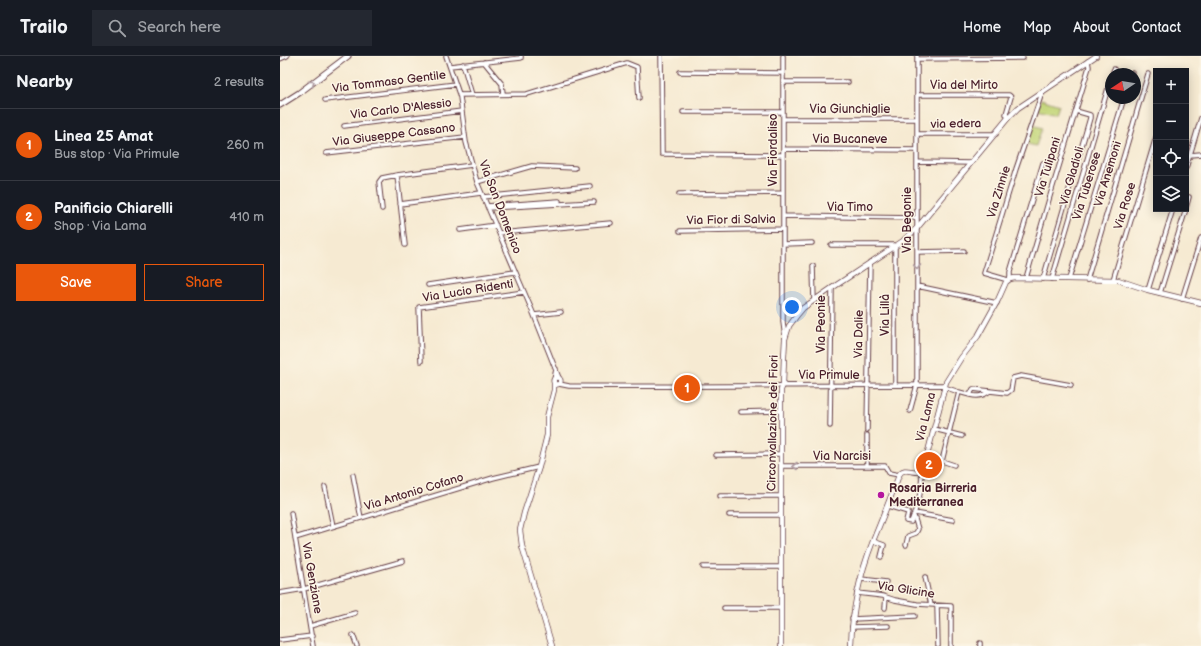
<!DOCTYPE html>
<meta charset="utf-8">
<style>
body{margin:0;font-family:"Balsamiq Sans",sans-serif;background:#242831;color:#f1f3f6}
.controls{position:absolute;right:12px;top:12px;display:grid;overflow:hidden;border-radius:0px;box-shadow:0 2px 10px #0003}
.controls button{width:36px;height:36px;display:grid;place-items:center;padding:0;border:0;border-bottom:1px solid #363941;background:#171b24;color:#f1f3f6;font:20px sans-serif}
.compass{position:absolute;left:825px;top:12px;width:36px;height:36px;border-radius:50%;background:#171b24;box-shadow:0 2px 10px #0003;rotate:258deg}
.you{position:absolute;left:512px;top:251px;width:14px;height:14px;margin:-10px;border:3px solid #fff;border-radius:50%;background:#1a73e8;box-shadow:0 0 0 6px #1a73e833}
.badge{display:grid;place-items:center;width:26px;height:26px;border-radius:50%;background:#ea580c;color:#fff;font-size:13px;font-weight:700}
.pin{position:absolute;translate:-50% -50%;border:2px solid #fff;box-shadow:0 1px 4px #0006}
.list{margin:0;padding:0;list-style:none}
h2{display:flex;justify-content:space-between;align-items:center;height:52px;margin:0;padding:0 16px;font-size:17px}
h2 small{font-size:13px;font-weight:400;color:#9ea1a6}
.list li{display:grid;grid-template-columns:26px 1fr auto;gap:12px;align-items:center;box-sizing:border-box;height:72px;padding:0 16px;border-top:1px solid #363941}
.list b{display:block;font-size:15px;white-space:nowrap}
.list p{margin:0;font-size:13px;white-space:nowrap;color:#9ea1a6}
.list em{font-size:13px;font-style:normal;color:#9ea1a6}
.actions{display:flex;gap:8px;padding:12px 16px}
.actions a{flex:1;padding:9px 0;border:1px solid #ea580c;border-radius:0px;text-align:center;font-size:14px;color:#ea580c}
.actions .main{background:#ea580c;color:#fff}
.icon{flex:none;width:22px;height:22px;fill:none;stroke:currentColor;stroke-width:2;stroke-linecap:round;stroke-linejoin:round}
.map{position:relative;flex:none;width:921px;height:590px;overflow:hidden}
header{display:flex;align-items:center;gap:24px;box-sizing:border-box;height:56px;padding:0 20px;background:#171b24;border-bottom:1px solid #363941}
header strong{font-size:19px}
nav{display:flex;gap:22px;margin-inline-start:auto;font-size:14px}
.search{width:280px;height:36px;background:#242831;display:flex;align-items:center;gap:10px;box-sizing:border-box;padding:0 14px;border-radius:0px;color:#9ea1a6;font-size:15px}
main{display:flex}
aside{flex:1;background:#171b24}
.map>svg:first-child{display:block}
.grass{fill:#c2d578;stroke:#867a52}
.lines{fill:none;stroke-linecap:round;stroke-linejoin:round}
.minor-casing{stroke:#643d44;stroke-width:5.5}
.tertiary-casing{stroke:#643d44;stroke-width:6}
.secondary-casing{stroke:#643d44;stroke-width:7}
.minor{stroke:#fff;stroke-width:3.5}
.tertiary{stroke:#fff;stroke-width:4.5}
.secondary{stroke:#fff;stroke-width:5}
.oneway{stroke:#ae9aa0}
.poi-dot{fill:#b5179e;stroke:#fcf5e5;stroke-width:1.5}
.labels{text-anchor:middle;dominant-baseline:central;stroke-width:3;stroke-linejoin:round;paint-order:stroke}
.street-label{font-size:12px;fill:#4a1f2b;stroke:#fcf5e5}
.poi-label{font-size:12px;font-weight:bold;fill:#4a1f2b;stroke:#fcf5e5;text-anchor:start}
</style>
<header>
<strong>Trailo</strong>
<div class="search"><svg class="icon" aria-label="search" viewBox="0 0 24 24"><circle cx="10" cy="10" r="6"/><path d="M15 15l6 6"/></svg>Search here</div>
<nav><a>Home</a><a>Map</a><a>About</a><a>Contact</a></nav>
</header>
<main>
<aside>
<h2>Nearby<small>2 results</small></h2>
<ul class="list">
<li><span class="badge">1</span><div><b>Linea 25 Amat</b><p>Bus stop · Via Primule</p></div><em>260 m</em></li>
<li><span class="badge">2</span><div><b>Panificio Chiarelli</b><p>Shop · Via Lama</p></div><em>410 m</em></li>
</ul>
<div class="actions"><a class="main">Save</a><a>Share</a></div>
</aside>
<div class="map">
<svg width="921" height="590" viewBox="0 0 921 590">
<rect width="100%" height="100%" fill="#fcf5e5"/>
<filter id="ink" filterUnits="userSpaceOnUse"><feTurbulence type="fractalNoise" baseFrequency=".025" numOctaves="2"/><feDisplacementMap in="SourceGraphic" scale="8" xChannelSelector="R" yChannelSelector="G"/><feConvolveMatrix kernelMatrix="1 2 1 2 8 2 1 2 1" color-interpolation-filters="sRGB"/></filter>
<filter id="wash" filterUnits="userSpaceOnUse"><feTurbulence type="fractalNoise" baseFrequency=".012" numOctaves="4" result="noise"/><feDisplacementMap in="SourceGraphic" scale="16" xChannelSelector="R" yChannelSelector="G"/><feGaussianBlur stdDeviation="0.9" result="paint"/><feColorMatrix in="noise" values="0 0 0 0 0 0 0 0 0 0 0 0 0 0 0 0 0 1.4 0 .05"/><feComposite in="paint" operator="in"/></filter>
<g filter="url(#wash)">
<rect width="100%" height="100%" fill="#f6ead2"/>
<path class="grass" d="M761 43 779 49 776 58 758 53Z
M753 69 762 72 756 90 747 88Z"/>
</g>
<g filter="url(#ink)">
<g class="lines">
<defs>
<path id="minor" d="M166 0 180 41 186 86 197 126 254 259 279 322
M381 0 382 98 503 99
M503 0V266L505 281
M0 3 7 0
M637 3 743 2
M204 6 222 28 223 38
M183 8 192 39
M170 10 241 2V0
M400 16 503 17
M832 18 834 13
M852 18V17
M503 26H568
M179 39 247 38 347 7 357 11 359 42
M637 39H729L731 41 726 58 728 62
M45 44 176 28
M403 56H503
M503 63H637
M64 70 182 55
M637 78H716
M503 93 637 94
M46 97 185 81
M910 99 921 98
M637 106 690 107
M906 112 921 62
M197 126 252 110 295 112
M399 138 503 137
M203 141 310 130
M120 148 201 137
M207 150 279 145
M208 152 314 146
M906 152 909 141
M102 153 99 126 102 122 117 119
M504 160 637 162
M180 174 216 169
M400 175 503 173
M219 177 331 167
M503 188 532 187
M125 189 117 119 192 109
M551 189H614L615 190V329
M637 196 684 195
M533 210 534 245
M746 222 770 140 809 11 808 5
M730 223V216L763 107
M763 223 810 62V59L796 55
M772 223 831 22
M789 223 844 42
M728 224 704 217 736 113 762 37
M807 224 868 18
M833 224 876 81
M148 229 235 216
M637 230 717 247
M868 234 893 153
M880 237 906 153
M902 243 921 182
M254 259 281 256
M141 305 139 251 244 236
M274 324 276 313
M279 328 289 330C414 331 540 329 665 329
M664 331 679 336 662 405 674 409
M679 336 690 339 693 333 727 337 731 334 733 322 741 320 791 329
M690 339C698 341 703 340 710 335
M630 355 637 329V0
M461 356 501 355
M550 370 552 232
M654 373 682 380
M587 374 590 206
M587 379V410
M436 399 501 398
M501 410H605L609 417 619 419
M73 419 81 462
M45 431 53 470
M440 440H501
M608 450 628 456V457L626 465 631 466C637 451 644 431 641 415
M11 457 33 590
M635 457 673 464
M449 459H501
M15 482 213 422 259 411
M593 485 604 489 601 501
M626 489 628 480 636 477 638 473 634 460
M423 511H501
M645 521 651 549
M581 523 606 526
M0 537 24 533 123 505
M577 537 603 540 615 544 637 548 671 550V590
M657 550 658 590
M444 552H501
M605 552 606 541
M572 563 635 560
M30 570 75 557
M572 571 608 570
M73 579 77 590
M0 584 32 580
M700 587V590"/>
<path id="tertiary" d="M273.5 325a3.5 3.5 0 1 1 7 0a3.5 3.5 0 1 1-7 0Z
M272 590 242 490 240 474 244 457 259 411 267 379V361L274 334V326
M501 590V334L503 329 504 301 505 283 509 270 518 258 523 252 552 232 623 185 637 172 728 62 738 52 816 0
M571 590C572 554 580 518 593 485 602 463 611 441 619 419 623 411 631 416 638 416L644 411 666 326 681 302 698 280 718 244 726 226 730 223 735 222 838 224 868 234 921 247"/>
<path id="secondary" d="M0 49 19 37 68 0"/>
</defs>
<use href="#minor" class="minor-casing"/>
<use href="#tertiary" class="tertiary-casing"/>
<use href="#secondary" class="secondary-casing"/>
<use href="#minor" class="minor"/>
<use href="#tertiary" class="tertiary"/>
<use href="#secondary" class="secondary"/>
</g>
<defs><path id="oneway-chevron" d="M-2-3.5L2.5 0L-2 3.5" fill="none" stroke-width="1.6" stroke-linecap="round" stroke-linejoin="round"/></defs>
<g class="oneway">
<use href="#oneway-chevron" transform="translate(32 27) rotate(-37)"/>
<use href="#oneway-chevron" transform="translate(637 211) rotate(90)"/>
<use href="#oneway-chevron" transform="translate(515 410) rotate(180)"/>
</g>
</g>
<circle class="poi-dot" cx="601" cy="439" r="4"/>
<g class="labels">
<g class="street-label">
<text transform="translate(109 26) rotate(-7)">Via Tommaso Gentile</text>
<text x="684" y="29">Via del Mirto</text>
<text transform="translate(121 53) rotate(-7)">Via Carlo D'Alessio</text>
<text x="570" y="53">Via Giunchiglie</text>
<text transform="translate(676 68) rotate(-1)">via edera</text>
<text transform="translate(114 79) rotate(-7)">Via Giuseppe Cassano</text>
<text x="570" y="83">Via Bucaneve</text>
<text transform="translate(493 94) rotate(-90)">Via Fiordaliso</text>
<text transform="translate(768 111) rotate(-73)">Via Tulipani</text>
<text transform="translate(828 118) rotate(-73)">Via Anemoni</text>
<text transform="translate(792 120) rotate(-74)">Via Gladioli</text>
<text transform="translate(807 130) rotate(-73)">Via Tuberose</text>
<text transform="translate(719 136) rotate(-73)">Via Zinnie</text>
<text transform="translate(845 150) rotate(-73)">Via Rose</text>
<text transform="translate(220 151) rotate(69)">Via San Domenico</text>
<text x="570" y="151">Via Timo</text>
<text transform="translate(451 164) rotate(-1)">Via Fior di Salvia</text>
<text transform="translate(627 164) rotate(-90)">Via Begonie</text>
<text transform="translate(188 235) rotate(-9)">Via Lucio Ridenti</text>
<text transform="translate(605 259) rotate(-90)">Via Lillà</text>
<text transform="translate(541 268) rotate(-90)">Via Peonie</text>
<text transform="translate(579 278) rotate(-89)">Via Dalie</text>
<text x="549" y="319">Via Primule</text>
<text transform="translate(646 361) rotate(-76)">Via Lama</text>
<text transform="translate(493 367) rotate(-89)">Circonvallazione dei Fiori</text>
<text x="562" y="400">Via Narcisi</text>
<text transform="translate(134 436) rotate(-17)">Via Antonio Cofano</text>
<text transform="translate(32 522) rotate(80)">Via Genziane</text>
<text transform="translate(626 534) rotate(9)">Via Glicine</text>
</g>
<g class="poi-label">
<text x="609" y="432">Rosaria Birreria<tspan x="609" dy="14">Mediterranea</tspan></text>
</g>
</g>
</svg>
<div class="controls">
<button>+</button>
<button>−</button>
<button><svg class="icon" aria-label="locate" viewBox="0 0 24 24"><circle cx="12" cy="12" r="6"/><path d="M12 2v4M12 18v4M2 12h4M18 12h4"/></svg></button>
<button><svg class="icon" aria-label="layers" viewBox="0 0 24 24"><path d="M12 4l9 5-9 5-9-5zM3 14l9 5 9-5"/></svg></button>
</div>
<svg class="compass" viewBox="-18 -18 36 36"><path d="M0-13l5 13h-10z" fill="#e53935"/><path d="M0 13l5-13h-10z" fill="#9ea1a6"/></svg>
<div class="you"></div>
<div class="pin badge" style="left:407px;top:332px">1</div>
<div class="pin badge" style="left:649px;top:409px">2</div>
</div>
</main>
